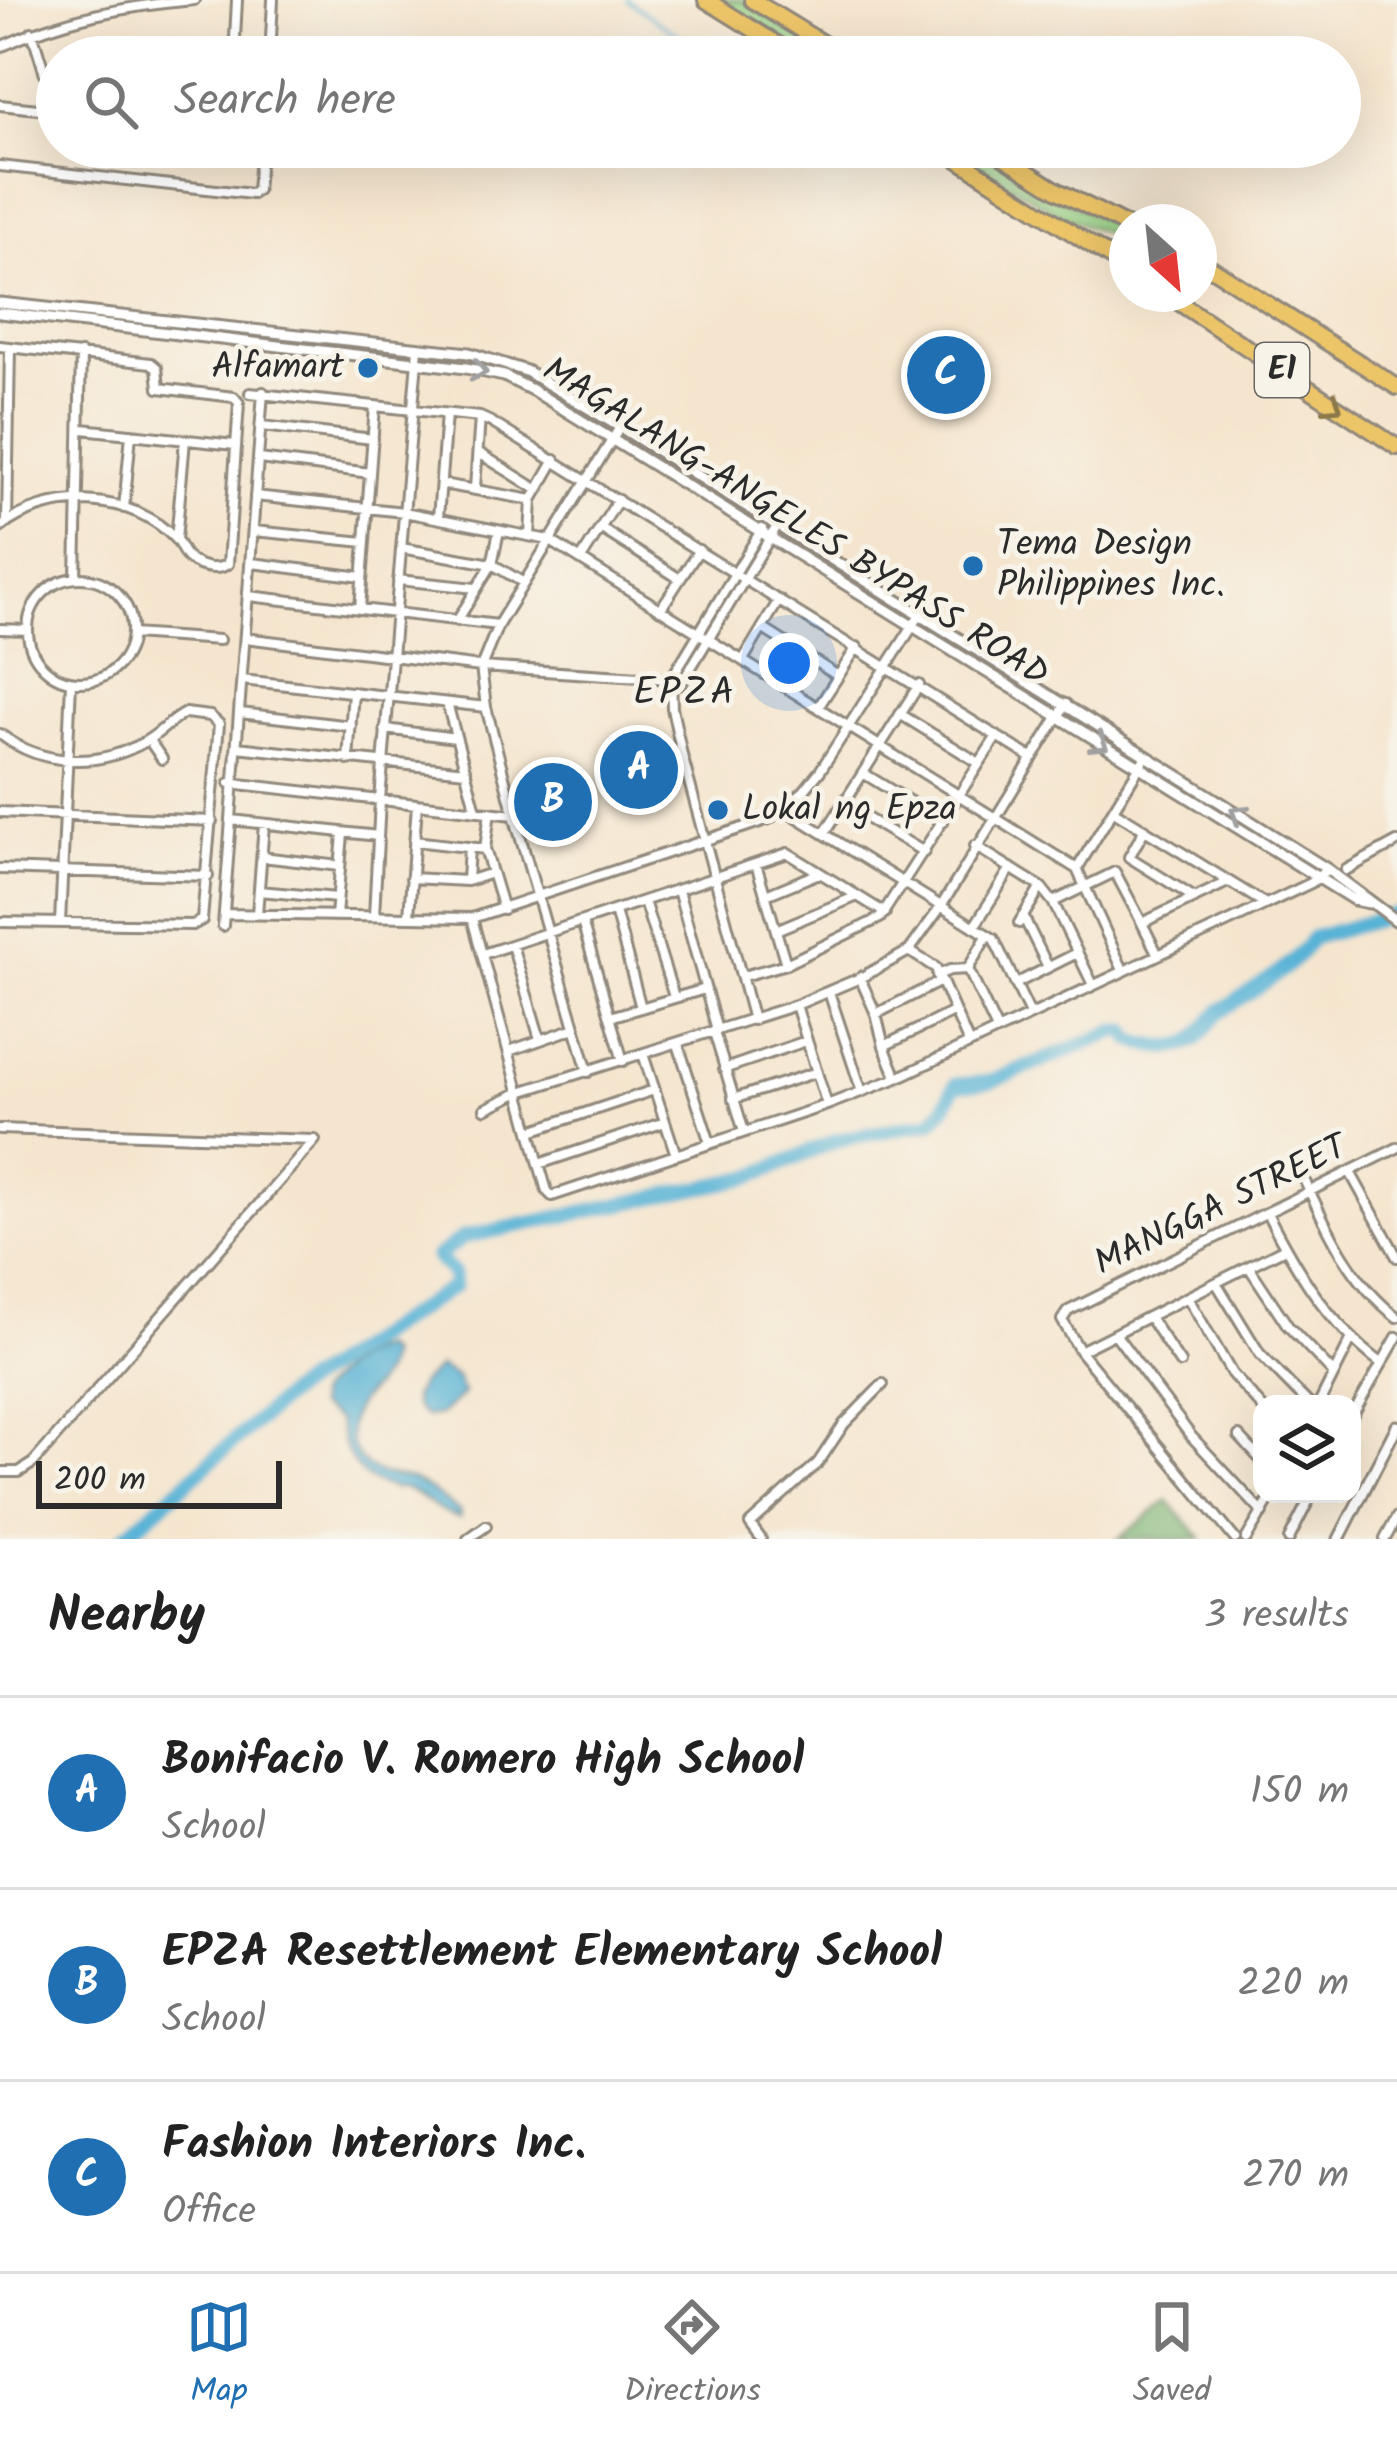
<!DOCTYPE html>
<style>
body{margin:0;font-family:Kalam,sans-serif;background:#f2f2f2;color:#222}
.controls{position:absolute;right:36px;bottom:36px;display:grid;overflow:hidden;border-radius:24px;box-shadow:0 12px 48px #0002}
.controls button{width:108px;height:108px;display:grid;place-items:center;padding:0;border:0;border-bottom:3px solid #e0e0e0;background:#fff;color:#222;font:60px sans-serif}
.compass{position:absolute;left:1109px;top:204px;width:108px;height:108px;border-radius:50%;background:#fff;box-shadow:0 12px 48px #0002;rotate:153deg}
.scale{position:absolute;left:36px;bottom:30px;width:246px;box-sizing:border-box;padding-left:12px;border:6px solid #2b2b2b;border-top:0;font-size:33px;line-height:42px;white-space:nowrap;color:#2b2b2b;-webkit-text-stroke:9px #f7f3e8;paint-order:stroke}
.you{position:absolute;left:789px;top:663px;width:42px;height:42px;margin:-30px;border:9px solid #fff;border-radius:50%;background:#1a73e8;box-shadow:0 0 0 18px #1a73e833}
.badge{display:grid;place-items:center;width:78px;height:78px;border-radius:50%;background:#1f6fb2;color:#fff;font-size:39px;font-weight:700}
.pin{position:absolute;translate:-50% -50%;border:6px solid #fff;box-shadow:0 3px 12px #0006}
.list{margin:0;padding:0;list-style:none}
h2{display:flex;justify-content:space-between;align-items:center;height:156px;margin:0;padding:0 48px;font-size:51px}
h2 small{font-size:39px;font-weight:400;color:#767676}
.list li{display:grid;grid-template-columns:78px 1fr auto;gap:36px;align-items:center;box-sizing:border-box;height:192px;padding:0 48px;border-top:3px solid #e0e0e0}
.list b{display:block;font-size:45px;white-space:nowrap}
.list p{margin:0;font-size:39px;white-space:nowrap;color:#767676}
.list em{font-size:39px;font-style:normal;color:#767676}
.icon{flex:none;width:66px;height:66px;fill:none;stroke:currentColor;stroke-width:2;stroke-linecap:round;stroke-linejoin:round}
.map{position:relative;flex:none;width:1397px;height:1539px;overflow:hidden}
.search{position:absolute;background:#fff;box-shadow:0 12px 48px #0002;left:36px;right:36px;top:36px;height:132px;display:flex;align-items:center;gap:30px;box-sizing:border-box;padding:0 42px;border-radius:66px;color:#767676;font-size:45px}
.sheet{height:732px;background:#fff}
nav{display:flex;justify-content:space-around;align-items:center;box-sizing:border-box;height:168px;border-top:3px solid #e0e0e0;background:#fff;font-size:33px;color:#767676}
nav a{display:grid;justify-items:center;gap:6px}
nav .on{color:#1f6fb2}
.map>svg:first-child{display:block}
.green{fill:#93cc80;stroke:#5f7c56;stroke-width:3}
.forest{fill:#76b06e;stroke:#506e4c;stroke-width:3}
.water{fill:#59b3d6;stroke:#426f80;stroke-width:3}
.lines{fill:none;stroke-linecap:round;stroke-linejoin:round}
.stream{stroke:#59b3d6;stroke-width:3}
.river{stroke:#59b3d6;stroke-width:15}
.minor-casing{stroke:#90887c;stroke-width:14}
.tertiary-casing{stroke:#90887c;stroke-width:15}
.motorway-casing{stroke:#90887c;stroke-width:20}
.minor{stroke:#fff;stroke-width:8}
.tertiary{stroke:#fff;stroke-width:9}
.motorway{stroke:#edc569;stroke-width:14}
.oneway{stroke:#a0a0a0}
.oneway2{stroke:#8c784a}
.poi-dot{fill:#1f6fb2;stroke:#f7f3e8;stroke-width:4.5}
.labels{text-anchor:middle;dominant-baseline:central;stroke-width:10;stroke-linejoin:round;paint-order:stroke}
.shield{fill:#f7f3e8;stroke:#686764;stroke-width:3}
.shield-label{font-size:33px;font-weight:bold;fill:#2b2b2b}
.poi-label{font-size:36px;fill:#2b2b2b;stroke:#f7f3e8;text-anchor:start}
.street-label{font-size:36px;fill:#2b2b2b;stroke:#f7f3e8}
.neighbourhood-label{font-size:39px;letter-spacing:3px;fill:#2b2b2b;stroke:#f7f3e8}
</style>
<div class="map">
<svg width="1397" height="1539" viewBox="0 0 1397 1539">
<rect width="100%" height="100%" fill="#f7f3e8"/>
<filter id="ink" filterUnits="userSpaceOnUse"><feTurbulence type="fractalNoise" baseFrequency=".00833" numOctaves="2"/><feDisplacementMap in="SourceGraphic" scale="24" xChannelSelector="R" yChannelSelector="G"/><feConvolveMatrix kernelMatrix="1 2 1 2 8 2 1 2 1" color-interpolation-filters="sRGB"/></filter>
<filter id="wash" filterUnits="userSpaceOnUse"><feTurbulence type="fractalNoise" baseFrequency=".004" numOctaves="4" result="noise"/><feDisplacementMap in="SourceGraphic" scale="48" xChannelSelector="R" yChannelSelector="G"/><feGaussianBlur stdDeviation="2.7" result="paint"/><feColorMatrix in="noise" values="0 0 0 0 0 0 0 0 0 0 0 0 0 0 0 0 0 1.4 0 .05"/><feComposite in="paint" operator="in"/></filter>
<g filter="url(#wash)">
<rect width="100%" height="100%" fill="#f5e5ce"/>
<path class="green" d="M723 0H743L835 57H804L725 7Z
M948 147H978L1052 193 1127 231V243L1060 215Z"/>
<path class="forest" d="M1168 1500 1201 1539H1118Z"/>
<path class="water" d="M380 1348 387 1353C388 1377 374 1384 361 1400 339 1427 350 1466 385 1475 394 1478 403 1476 412 1480 430 1488 445 1501 460 1512V1518C438 1514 427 1498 408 1490 396 1485 401 1490 388 1487 356 1480 341 1449 338 1420L317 1407V1394C335 1374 354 1356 380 1348Z
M439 1367 456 1377 463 1394 440 1415 426 1417 415 1407 413 1398 420 1384Z"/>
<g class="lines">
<path class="stream" d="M627 0 710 57"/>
<path class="river" d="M122 1539 289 1393 454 1286 453 1274 437 1257 464 1237 751 1177 838 1140 931 1122 944 1108 955 1085 990 1082 1116 1031H1127L1132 1040C1149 1046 1170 1051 1188 1044 1203 1038 1209 1019 1222 1010 1254 988 1290 972 1312 938L1397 914"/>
</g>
</g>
<g filter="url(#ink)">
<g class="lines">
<defs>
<path id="minor" d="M32 32 45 74 57 80
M0 47C63 18 125 6 194 0
M129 54 149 57
M234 57 237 0
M270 57 273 0
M0 105 57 111
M0 166 252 194 257 190 261 147
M0 346 151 363 157 368 159 388 234 397 239 403 228 564C218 571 204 568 193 562 183 557 182 547 176 540 133 492 48 489 0 528
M250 393 480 417 491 422 1032 758
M262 426 373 439
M82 429 235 445
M479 453 538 490
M259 459 370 473
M442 484 532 500
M475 488 480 417
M255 496 404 512 549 540 1077 869 1123 970
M124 508 131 434
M438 518 446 414
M7 523 10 347
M600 528 680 579
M254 531 365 542
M530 536 532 500 555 460
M176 540 185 440
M401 548 492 564 524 583
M581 559 618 500
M252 563 362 577
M76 578 81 354
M28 630a52 52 0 1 1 104 0a52 52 0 1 1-104 0Z
M398 580 476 588
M249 596 498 625
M360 609 375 406
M660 610 699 550
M457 621 492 564 499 531
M762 628 838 676
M0 629 28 630
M132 634 219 640
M245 638 481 667 671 679 681 684
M743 660 779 600
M242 680 486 707
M681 684 777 526
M447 703 476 810
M819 706 857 647
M240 713 351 726
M900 714 979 763
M385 729 456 738
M0 734C43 767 100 768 146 741 160 733 171 720 185 713L210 716 219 724 202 920 193 925 0 922
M149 740 162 759
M237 747 466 771
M348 760 353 692
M863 773 943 822
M230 783 514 815
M843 804 924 852
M784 809 994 939 1030 1014
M1114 811 1264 903
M0 812 212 821
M490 812 485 849 503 909
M231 820 378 836
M1145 829 1129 857 1193 897
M824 834 919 685
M414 841 485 849
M975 846 1041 887 1053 902 1093 985
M262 857 340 866
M756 864 786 964
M0 869 208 876
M1077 869 1146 756
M1346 870 1397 842
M411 878 467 881 492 873
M467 881 469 847
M678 890 717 1030
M259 891 337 898
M766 895 819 873
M644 901 674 997
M1053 902 1115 872 1142 923
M615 911 641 1008
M224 914 472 918 769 819 803 792 820 771 921 613
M257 914 264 824
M336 916 343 834
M374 916 380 800 418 348
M409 916 417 804
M1023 916 1048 967
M472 918 539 1164 547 1191 552 1196 827 1105 897 1078 1311 883 1327 869
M582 922 623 1061
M60 923 71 682
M1019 923 1041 887
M223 926 263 392
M974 927 1011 868
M776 930 855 897
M987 936 968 969 997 1030
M512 945 540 1039
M909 951 936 968 969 1044
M1157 953 1142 923 1228 882
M483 954 788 853 885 913
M937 975 950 970 968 969
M743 976 786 964 880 918 997 736
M860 978 876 1014 939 982
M1015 984 1077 953
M829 992 862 1092
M796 1005 827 1105
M876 1014 884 1046
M610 1017 705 989
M753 1020 682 755 672 708 671 679 762 529
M714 1032 744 1132
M678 1044 710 1143
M509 1051 575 1028
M643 1054 676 1155
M724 1069 806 1041
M588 1072 514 815 486 707 481 667 498 625 620 427
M897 1078 884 1046 953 1012
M733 1099 817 1072
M485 1109 520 1092 796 1005 860 978 909 951 940 908 1066 704
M0 1129 313 1140
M531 1131 654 1090
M539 1164 665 1122
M1350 1172 1397 1257
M1302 1175C1326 1226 1350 1282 1397 1317
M1267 1213C1298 1273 1327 1322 1381 1363
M1249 1267 1288 1326 1334 1374
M1217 1284 1260 1354 1309 1404
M1188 1298 1232 1374 1262 1407
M1149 1317 1180 1363
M1116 1335 1191 1436 1263 1513
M1080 1351 1285 1248
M1319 1404 1351 1340
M1352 1416 1397 1337
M1239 1436 1262 1461
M0 1472H19L33 1463 315 1140
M468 1539 486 1526
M761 1539 750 1524 818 1463 844 1424 883 1384
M1235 1539 1080 1351 1062 1320 1068 1311 1397 1148
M1246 1539 1273 1494
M1289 1539 1312 1494
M1385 1539 1397 1517"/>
<path id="tertiary" d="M0 303 469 353 526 371 620 427 1327 869 1397 921
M0 313 466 368 504 376 534 391 1354 900 1369 903
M1339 1539 1397 1426"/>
<path id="motorway" d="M706 0 798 57
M752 0 845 57
M939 147 1127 268
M988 147 1058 191 1127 226
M1199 260 1397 387
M1166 294 1397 447"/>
</defs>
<use href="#minor" class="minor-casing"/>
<use href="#tertiary" class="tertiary-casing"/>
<use href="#motorway" class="motorway-casing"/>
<use href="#minor" class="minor"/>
<use href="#tertiary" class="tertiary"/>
<use href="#motorway" class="motorway"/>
</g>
<defs><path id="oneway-chevron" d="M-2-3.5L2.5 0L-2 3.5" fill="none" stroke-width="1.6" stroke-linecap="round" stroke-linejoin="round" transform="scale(3)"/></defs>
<g class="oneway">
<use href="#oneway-chevron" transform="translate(479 371) rotate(11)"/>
<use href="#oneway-chevron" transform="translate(1100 744) rotate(32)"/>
<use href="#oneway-chevron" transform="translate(1238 813) rotate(-148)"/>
</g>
<use class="oneway2" href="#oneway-chevron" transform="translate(1334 405) rotate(33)"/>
</g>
<g class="poi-dot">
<circle cx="368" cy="368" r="12"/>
<circle cx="973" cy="566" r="12"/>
<circle cx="718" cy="810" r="12"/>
</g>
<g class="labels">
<rect class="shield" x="1255" y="343" width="54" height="54" rx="9"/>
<g class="shield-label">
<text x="1282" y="370">E1</text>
</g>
<g class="poi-label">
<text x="344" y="368" text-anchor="end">Alfamart</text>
<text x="997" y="545">Tema Design<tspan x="997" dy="41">Philippines Inc.</tspan></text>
<text x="742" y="810">Lokal ng Epza</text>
</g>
<g class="street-label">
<text transform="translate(795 523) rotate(32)">MAGALANG-ANGELES BYPASS ROAD</text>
<text transform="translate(1221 1206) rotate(-26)">MANGGA STREET</text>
</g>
<g class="neighbourhood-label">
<text x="685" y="694">EPZA</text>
</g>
</g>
</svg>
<div class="controls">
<button><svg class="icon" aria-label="layers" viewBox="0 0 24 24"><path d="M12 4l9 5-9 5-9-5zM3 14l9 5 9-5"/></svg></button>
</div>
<svg class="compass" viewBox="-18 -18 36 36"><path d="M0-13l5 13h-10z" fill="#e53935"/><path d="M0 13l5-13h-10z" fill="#767676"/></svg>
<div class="scale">200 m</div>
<div class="you"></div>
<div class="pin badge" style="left:639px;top:770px">A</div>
<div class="pin badge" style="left:553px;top:802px">B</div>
<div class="pin badge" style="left:946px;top:375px">C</div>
<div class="search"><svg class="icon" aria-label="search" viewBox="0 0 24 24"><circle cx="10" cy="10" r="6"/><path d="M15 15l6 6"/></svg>Search here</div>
</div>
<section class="sheet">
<h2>Nearby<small>3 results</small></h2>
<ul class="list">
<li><span class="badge">A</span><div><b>Bonifacio V. Romero High School</b><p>School</p></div><em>150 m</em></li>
<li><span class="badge">B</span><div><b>EPZA Resettlement Elementary School</b><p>School</p></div><em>220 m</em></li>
<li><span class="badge">C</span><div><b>Fashion Interiors Inc.</b><p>Office</p></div><em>270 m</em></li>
</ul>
</section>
<nav>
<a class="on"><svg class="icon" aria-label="map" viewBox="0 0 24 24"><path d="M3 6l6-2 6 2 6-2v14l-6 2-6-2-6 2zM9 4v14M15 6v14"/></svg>Map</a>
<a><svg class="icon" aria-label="directions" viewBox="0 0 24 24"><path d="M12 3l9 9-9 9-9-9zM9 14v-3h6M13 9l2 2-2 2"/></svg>Directions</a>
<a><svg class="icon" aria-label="saved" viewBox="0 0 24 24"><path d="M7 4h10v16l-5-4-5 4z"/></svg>Saved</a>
</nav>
